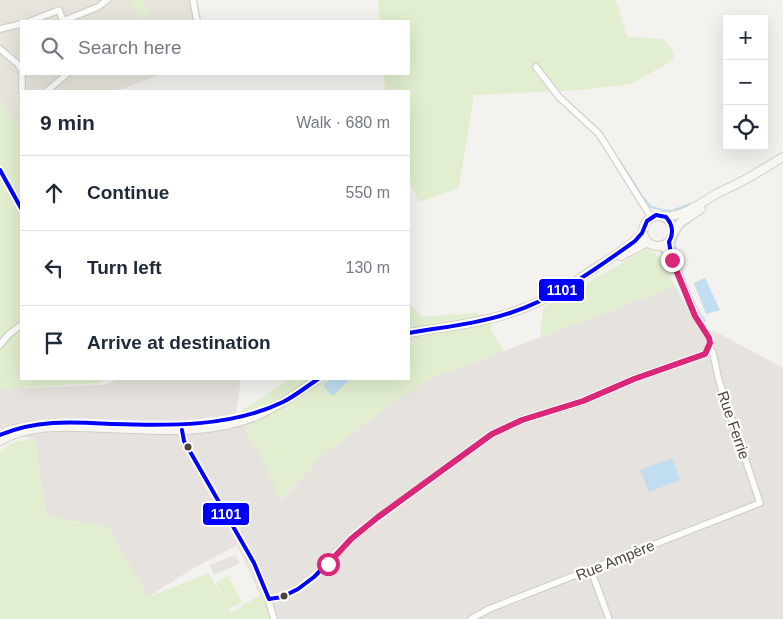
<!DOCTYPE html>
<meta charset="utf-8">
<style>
body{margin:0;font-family:Arial,sans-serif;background:#f6f6f7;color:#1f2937}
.controls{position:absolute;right:15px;top:15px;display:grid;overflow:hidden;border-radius:0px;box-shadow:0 5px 20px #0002}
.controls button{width:45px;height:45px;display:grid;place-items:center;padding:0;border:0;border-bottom:1px solid #e0e1e3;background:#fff;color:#1f2937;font:25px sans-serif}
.stop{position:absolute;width:15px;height:15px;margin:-11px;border:4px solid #db2777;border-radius:50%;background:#fff}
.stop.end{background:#db2777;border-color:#fff;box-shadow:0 1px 5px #0008}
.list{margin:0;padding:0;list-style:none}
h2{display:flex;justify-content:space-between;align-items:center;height:65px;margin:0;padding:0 20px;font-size:21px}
h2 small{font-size:16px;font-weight:400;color:#747a83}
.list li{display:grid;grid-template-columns:32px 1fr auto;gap:15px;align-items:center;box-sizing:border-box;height:75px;padding:0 20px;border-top:1px solid #e0e1e3}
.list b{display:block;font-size:19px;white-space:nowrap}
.list em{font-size:16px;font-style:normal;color:#747a83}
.icon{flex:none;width:28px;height:28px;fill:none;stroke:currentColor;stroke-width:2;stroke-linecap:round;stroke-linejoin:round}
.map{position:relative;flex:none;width:783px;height:619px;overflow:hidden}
.search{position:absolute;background:#fff;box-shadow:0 5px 20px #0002;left:20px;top:20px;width:390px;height:55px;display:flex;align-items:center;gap:12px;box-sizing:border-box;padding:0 18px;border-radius:0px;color:#747a83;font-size:19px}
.panel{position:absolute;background:#fff;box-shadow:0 5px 20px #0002;left:20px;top:90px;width:390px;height:290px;border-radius:0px}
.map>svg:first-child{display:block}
.residential{fill:#e7e4dc}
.industrial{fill:#e6e2de}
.green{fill:#e1eecf}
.parking{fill:#e6e3df}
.water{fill:#c0ddf1}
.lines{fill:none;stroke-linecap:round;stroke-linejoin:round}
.stream{stroke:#c0ddf1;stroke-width:2}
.street-casing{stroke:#d2d0cb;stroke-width:8}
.secondary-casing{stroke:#d3cfc5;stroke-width:10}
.street{stroke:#fdfdfc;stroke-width:5.5}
.secondary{stroke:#f7f6f1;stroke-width:8}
.bus-1-casing{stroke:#fff;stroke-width:8}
.bus-1{stroke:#00f;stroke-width:4}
.route{stroke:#db2777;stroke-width:6}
.bus-dot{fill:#4b4439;stroke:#fff;stroke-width:2}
.labels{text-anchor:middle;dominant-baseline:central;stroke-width:4.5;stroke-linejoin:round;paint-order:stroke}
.street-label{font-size:15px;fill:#4b4439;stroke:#fff}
.line-badge{stroke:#fff;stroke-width:2}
.badge-label{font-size:14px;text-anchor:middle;font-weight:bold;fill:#fff}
</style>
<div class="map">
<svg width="783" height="619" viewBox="0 0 783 619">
<rect width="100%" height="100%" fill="#f4f2ee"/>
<path class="residential" d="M0 0H195L198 21H21V74H163L116 91H21V129L0 100Z"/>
<path class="industrial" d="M675 286 698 328 714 331 783 368V619H270V608L260 595 237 545 192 569 148 597 108 527 46 516 35 439 0 432V389L104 385 118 379H241L236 414 258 451 282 500 320 457 400 398 430 379Z"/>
<path class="green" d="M127 0 136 1 143 0 148 16 142 17Z
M378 0H616L627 37 663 39 673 51 674 57 670 62 631 84 581 90 474 95 459 188 419 202 409 181V91H385L384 74H409V21H380Z
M0 100 21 129V379H108L98 383 0 389Z
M647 249 660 257 675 286 540 337 543 308Z
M411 305 422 317 475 313 490 316 492 332 503 351 430 379 400 398 320 457 281 500 258 451 236 414 290 379H409V306Z
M35 438 46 516 108 527 148 597 209 573 226 605 216 583 228 576 242 602 229 609 231 613 260 595 270 608V619H0V452L11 443Z"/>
<path class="parking" d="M235 555 240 563 214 575 210 565Z"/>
<path class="water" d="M705 278 720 310 706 314 694 283Z
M330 379H350L334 395H331L324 387V384Z
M672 458 680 480 649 492 640 470Z"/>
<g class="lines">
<path class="stream" d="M618 158 642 196 651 207 663 210 672 211 690 204
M697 216C687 223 678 229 675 242 672 255 696 310 705 321"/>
<defs>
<path id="street" d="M193 0 197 21
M31 21 59 10 63 21 98 7 107 0
M0 29 21 24
M0 49 18 64 21 69
M536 67 559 97 599 134 651 217
M22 74V91
M47 91 67 74
M0 170 21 208
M661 246 671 258
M0 345 8 335 21 325
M181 425 184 441 254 563 265 588 274 619
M591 570 609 619
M269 599 282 597 298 589 314 577 356 534 492 434 522 420 583 401 634 379 705 354 709 347 710 339 695 315 672 260 669 242
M471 619 489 609 760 503 719 381 713 353 709 347"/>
<path id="secondary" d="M643 231a15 15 0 1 1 30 0a15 15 0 1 1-30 0Z
M662 216C687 218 705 198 726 189 746 181 764 168 783 157
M673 234 680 223 701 209
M621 256 648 242
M409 333C442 327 477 324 510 313 542 303 572 284 600 265 615 255 631 246 643 233
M7 431 32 425
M0 441C33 422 73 427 109 428 157 430 210 435 256 416 278 407 298 392 318 379"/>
</defs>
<use href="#street" class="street-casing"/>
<use href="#secondary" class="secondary-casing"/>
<use href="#street" class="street"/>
<use href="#secondary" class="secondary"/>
<defs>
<path id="bus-1" d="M0 170 21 208
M409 333C443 327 477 324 510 313 556 298 596 269 635 241L642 233 647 221 656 215 666 217C673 225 674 233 669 242
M182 430 184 441 254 563 269 599
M0 435C37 419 74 422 113 424 169 426 231 427 283 402 295 396 306 387 318 379
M269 599 282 597 298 589 314 577 356 534 492 434 522 420 583 401 634 379 705 354 709 347 710 339 695 315 672 260 669 242"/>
</defs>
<use href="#bus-1" class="bus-1-casing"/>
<use href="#bus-1" class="bus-1"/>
</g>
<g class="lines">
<path class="route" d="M328 564 351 539 378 517 492 434 522 420 583 401 634 379 705 354 710 343 709 338 695 316 672 260"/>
</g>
<g class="bus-dot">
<circle cx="188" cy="447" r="4.5"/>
<circle cx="284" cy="596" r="4.5"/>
</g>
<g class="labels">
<g class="street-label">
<text transform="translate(734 425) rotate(71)">Rue Ferrie</text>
<text transform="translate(615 560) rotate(-22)">Rue Ampère</text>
</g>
</g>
<g class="line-badge">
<rect x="538" y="278" width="47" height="24" rx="5" fill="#00f"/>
<rect x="202" y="502" width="48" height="24" rx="5" fill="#00f"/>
</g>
<g class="badge-label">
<text x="562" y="295">1101</text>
<text x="226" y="519">1101</text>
</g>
</svg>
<div class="controls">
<button>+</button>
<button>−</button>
<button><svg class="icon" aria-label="locate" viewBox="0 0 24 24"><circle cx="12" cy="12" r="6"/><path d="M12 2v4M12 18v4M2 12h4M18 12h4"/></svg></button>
</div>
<div class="stop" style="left:328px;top:564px"></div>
<div class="stop end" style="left:672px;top:260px"></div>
<div class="search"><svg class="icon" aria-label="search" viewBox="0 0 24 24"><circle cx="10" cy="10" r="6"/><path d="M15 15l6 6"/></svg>Search here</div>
<section class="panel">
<h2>9 min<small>Walk · 680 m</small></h2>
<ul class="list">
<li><svg class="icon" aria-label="ahead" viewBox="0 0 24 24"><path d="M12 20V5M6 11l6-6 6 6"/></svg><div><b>Continue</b></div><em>550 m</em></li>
<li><svg class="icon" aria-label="left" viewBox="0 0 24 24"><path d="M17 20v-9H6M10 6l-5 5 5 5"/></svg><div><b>Turn left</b></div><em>130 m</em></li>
<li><svg class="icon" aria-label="arrive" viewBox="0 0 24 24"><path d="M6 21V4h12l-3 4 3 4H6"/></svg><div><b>Arrive at destination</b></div></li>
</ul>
</section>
</div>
